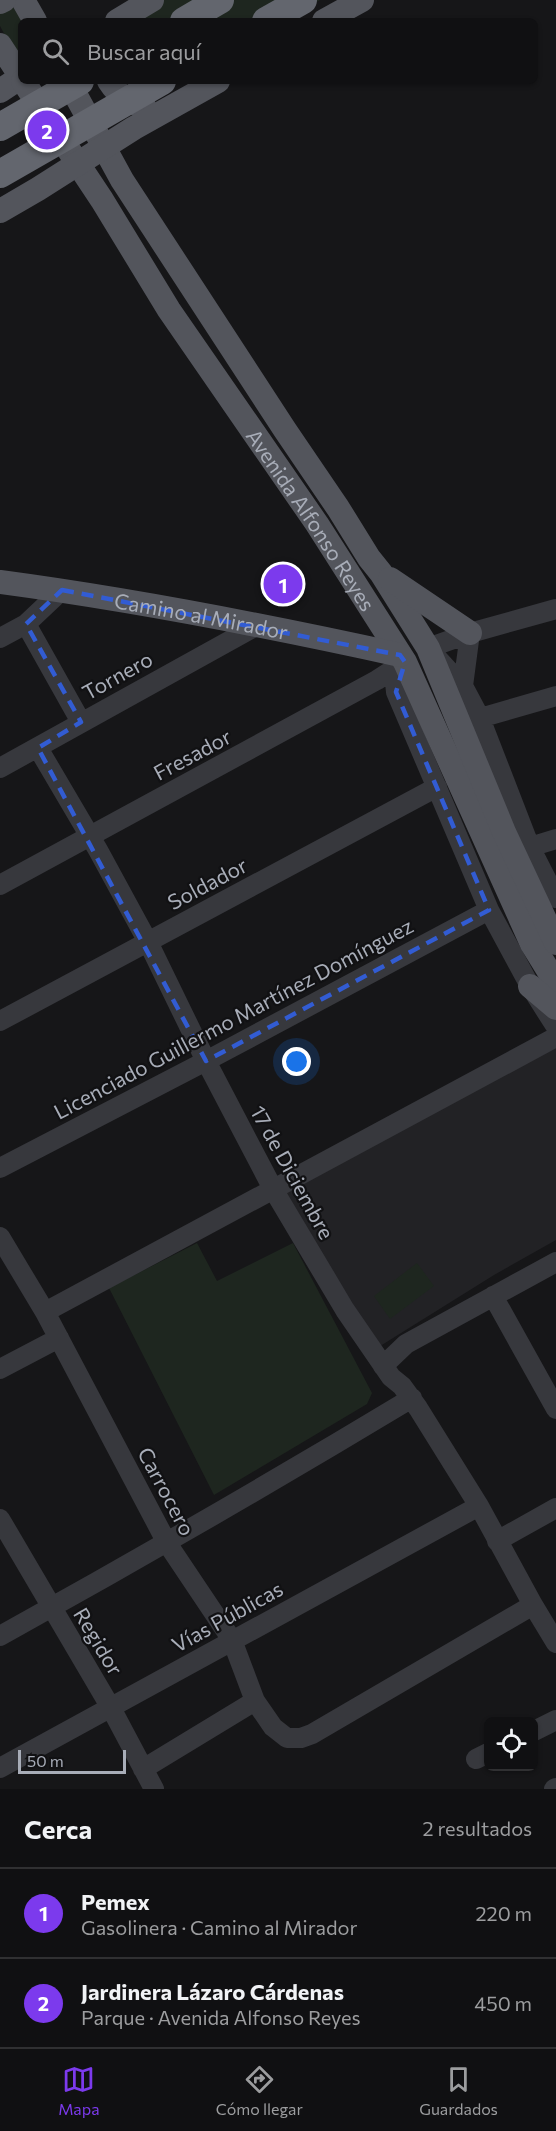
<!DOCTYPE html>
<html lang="es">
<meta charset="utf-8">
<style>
body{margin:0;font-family:Commissioner,sans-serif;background:#1e1e20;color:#f1f3f6}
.controls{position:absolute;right:18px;bottom:18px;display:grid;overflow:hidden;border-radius:9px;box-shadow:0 2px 4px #0004}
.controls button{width:54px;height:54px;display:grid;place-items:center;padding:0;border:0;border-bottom:2px solid #303032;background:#101012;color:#f1f3f6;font:30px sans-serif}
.scale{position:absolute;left:18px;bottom:15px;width:108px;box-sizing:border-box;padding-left:6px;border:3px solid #a8adb8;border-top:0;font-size:16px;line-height:21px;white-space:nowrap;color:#a8adb8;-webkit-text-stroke:4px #111113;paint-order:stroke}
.you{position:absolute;left:297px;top:1062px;width:21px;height:21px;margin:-15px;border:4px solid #fff;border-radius:50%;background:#1a73e8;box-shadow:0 0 0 9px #1a73e833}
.badge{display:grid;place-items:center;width:39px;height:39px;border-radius:50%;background:#7c3aed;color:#fff;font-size:20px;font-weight:700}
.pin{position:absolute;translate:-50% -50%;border:3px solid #fff;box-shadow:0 2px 6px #0006}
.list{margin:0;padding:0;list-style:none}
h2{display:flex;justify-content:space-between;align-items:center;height:78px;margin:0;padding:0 24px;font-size:26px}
h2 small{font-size:20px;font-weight:400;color:#9c9d9f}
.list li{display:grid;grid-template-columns:39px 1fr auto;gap:18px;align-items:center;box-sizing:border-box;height:90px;padding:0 24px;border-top:2px solid #303032}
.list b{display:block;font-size:22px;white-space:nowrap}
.list p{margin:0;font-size:20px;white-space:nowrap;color:#9c9d9f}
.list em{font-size:20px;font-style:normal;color:#9c9d9f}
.icon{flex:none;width:33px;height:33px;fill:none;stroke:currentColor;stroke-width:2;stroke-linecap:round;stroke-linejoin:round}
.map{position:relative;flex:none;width:556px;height:1789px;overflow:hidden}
.search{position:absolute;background:#101012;box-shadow:0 2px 4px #0004;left:18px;right:18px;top:18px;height:66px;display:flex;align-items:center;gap:15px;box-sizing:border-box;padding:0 21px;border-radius:9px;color:#9c9d9f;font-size:22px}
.sheet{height:258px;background:#101012}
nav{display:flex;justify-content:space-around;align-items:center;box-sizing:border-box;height:84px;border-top:2px solid #303032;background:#101012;font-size:16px;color:#9c9d9f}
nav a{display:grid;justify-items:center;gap:3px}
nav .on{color:#7c3aed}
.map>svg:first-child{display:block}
.built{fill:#222225}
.green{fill:#1e261f}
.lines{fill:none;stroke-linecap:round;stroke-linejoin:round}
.minor{stroke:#37383d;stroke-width:20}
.major{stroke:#53555c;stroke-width:24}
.highway{stroke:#63666e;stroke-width:28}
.highway-bridge{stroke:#63666e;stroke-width:28}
.marked{fill:none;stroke:#325cd3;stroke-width:4.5;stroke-dasharray:12 8;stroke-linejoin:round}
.labels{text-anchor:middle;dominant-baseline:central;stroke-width:4.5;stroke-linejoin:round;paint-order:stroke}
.street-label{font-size:21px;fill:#a8adb8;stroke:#111113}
</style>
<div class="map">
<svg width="556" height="1789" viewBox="0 0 556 1789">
<rect width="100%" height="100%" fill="#161618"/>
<path class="built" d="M556 1036V1240L494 1275 377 1348 285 1192Z"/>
<path class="green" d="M9 0 22 21 21 51 15 54 0 26V8Z
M160 0H320L283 21H124Z
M197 1243 217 1281 293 1243 372 1393 367 1404 214 1495 109 1288Z
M417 1263 434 1286 390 1319 374 1296Z"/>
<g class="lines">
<path class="minor" d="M556 609 470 633 428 648 463 686 480 718 530 847 556 898
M26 624 81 722
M0 638 26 624 62 590
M405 662 395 682 396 692 489 910 530 986 556 1027
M463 686 470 633
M480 718 556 696
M38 748 98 850 148 942 206 1061 273 1189 345 1310 391 1377 402 1386 418 1408 479 1506 533 1605 556 1643
M0 768 258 625
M530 847 556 839
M0 885 377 680 405 662
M0 1021 437 787
M0 1168 206 1061 489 910
M0 1237 45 1312 167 1543 232 1640 255 1701 273 1727 287 1738H301L312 1734 533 1605
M493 1296 556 1409
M45 1312 556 1037
M383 1366 406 1344 556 1262
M0 1369 59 1338
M0 1519 111 1708 154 1789
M497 1541 556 1508
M0 1636C139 1559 276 1480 412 1398
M534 1731 556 1720
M476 1759 488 1753
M0 1768 479 1506
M143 1769 255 1701
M554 1789 556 1788"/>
<g class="major">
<path d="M23 0 35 21"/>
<path d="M0 2 4 0"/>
<path d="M117 21 152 0"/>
<path d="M324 21 362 0"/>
<path d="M0 45 21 77 0 91"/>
<path id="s1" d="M23 81 102 200 169 310 317 524 405 662 532 944 556 983"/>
<path d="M68 81 122 180 285 430 338 508 369 558 381 573 428 648 504 832 556 943"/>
<path d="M109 81C118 95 128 103 144 106"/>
<path d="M0 211 38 189 134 128 218 81"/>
<path d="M390 579 470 633"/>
<path id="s2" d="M0 582C135 600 268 626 400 655"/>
<path d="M530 986 556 1008"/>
</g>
<path class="highway" d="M184 21 220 0
M266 21 303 0"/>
<path class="highway-bridge" d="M0 127 80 81
M0 174 162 81"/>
</g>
<path class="marked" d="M62 590 400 655 405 662 396 692 489 910 206 1061 38 748 81 722 26 624Z"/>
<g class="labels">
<g class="street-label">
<text stroke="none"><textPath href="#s1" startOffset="525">Avenida Alfonso Reyes</textPath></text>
<text stroke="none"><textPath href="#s2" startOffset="204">Camino al Mirador</textPath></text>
<text transform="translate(117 675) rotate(-29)">Tornero</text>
<text transform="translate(192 754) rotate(-28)">Fresador</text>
<text transform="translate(207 883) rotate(-28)">Soldador</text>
<text transform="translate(233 1018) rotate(-28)">Licenciado Guillermo Martínez Domínguez</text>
<text transform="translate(293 1172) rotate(61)">17 de Diciembre</text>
<text transform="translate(167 1491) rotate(62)">Carrocero</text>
<text transform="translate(227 1616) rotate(-29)">Vías Públicas</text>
<text transform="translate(99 1641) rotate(59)">Regidor</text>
</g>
</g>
</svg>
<div class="controls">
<button><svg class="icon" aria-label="locate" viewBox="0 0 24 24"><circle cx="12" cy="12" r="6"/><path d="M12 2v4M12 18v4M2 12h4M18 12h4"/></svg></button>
</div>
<div class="scale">50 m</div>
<div class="you"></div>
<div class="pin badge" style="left:283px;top:584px">1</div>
<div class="pin badge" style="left:47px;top:130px">2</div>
<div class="search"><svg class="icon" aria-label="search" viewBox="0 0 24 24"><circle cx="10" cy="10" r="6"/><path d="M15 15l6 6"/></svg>Buscar aquí</div>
</div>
<section class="sheet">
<h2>Cerca<small>2 resultados</small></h2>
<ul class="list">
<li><span class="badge">1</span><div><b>Pemex</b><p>Gasolinera · Camino al Mirador</p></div><em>220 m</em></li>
<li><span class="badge">2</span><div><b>Jardinera Lázaro Cárdenas</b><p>Parque · Avenida Alfonso Reyes</p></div><em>450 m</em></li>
</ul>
</section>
<nav>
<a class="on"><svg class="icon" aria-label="map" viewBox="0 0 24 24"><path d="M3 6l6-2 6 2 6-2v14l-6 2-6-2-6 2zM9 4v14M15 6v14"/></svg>Mapa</a>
<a><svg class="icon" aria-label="directions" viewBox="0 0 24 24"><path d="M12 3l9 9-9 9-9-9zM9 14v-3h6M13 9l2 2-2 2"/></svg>Cómo llegar</a>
<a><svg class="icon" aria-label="saved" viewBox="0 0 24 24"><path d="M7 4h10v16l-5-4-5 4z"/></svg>Guardados</a>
</nav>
